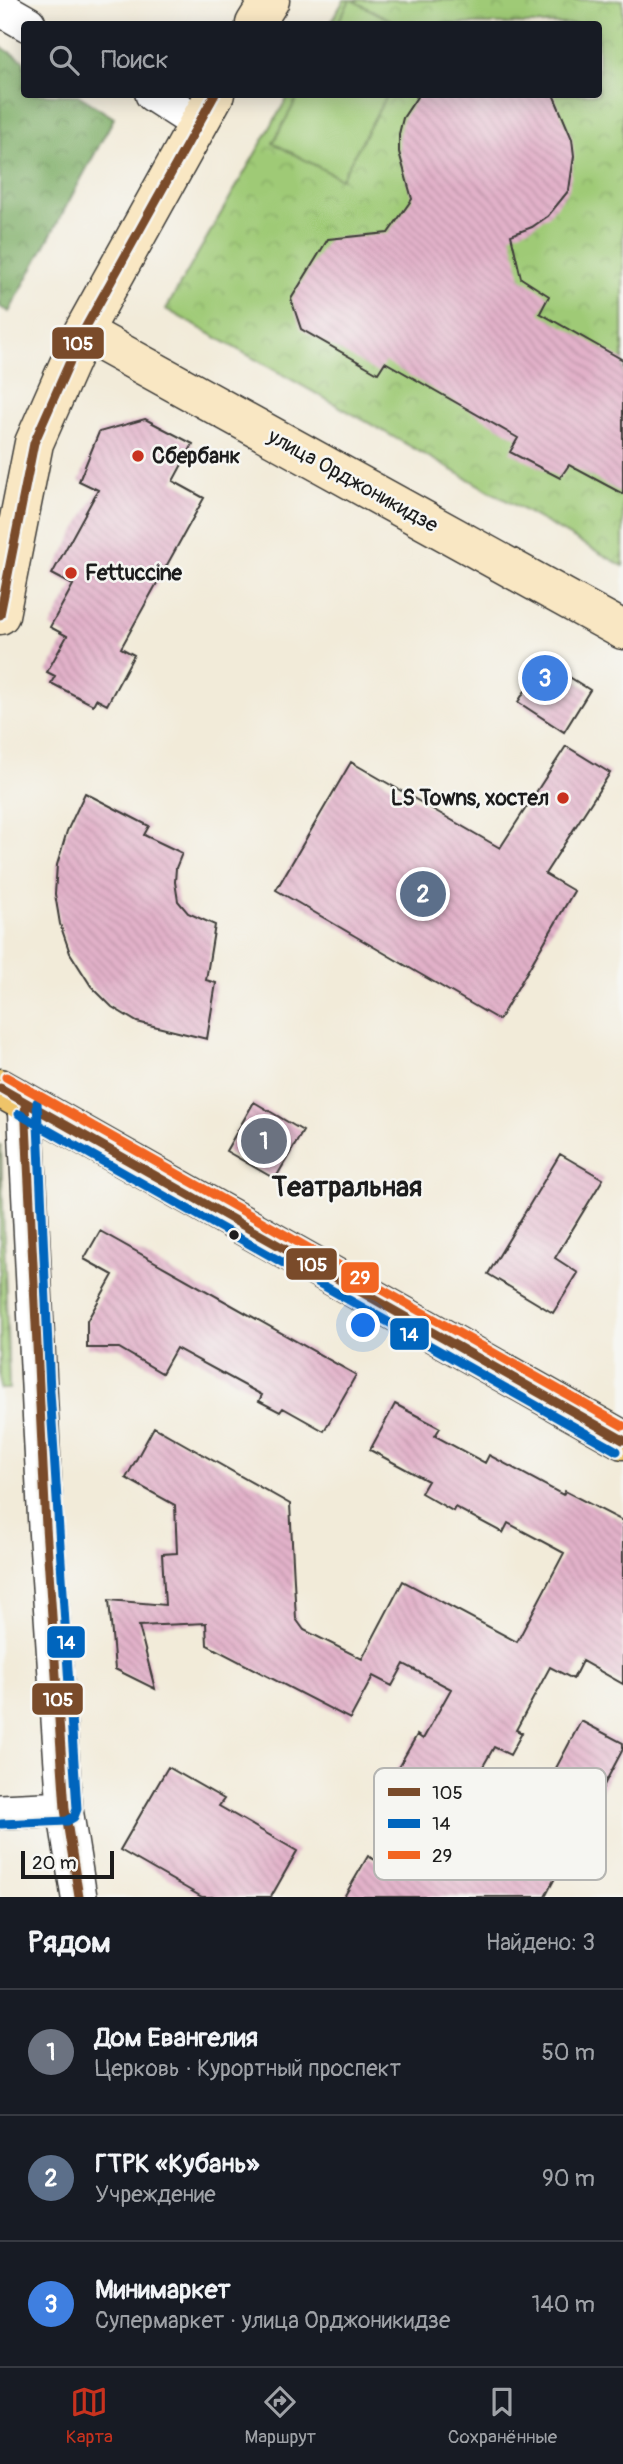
<!DOCTYPE html>
<html lang="ru">
<meta charset="utf-8">
<style>
body{margin:0;font-family:Pangolin,sans-serif;background:#242831;color:#f1f3f6}
.scale{position:absolute;left:21px;bottom:18px;width:93px;box-sizing:border-box;padding-left:7px;border:4px solid #1c1c1c;border-top:0;font-size:19px;line-height:24px;white-space:nowrap;color:#1c1c1c;-webkit-text-stroke:5px #f6f6f2;paint-order:stroke}
.you{position:absolute;left:364px;top:1326px;width:24px;height:24px;margin:-18px;border:5px solid #fff;border-radius:50%;background:#1a73e8;box-shadow:0 0 0 10px #1a73e833}
.badge{display:grid;place-items:center;width:46px;height:46px;border-radius:50%;background:#c8321e;color:#fff;font-size:23px;font-weight:700}
.pin{position:absolute;translate:-50% -50%;border:4px solid #fff;box-shadow:0 2px 7px #0006}
.list{margin:0;padding:0;list-style:none}
h2{display:flex;justify-content:space-between;align-items:center;height:91px;margin:0;padding:0 28px;font-size:30px}
h2 small{font-size:23px;font-weight:400;color:#9ea1a6}
.list li{display:grid;grid-template-columns:46px 1fr auto;gap:21px;align-items:center;box-sizing:border-box;height:126px;padding:0 28px;border-top:2px solid #363941}
.list b{display:block;font-size:26px;white-space:nowrap}
.list p{margin:0;font-size:23px;white-space:nowrap;color:#9ea1a6}
.list em{font-size:23px;font-style:normal;color:#9ea1a6}
.icon{flex:none;width:38px;height:38px;fill:none;stroke:currentColor;stroke-width:2;stroke-linecap:round;stroke-linejoin:round}
.map{position:relative;flex:none;width:623px;height:1897px;overflow:hidden}
.search{position:absolute;background:#171b24;box-shadow:0 4px 18px #0003;left:21px;right:21px;top:21px;height:77px;display:flex;align-items:center;gap:18px;box-sizing:border-box;padding:0 24px;border-radius:7px;color:#9ea1a6;font-size:26px}
.sheet{height:469px;background:#171b24}
nav{display:flex;justify-content:space-around;align-items:center;box-sizing:border-box;height:98px;border-top:2px solid #363941;background:#171b24;font-size:19px;color:#9ea1a6}
nav a{display:grid;justify-items:center;gap:4px}
nav .on{color:#c8321e}
.map>svg:first-child{display:block}
.forest{fill:url(#forest-crowns);stroke:#4e6542;stroke-width:2}
.park{fill:url(#park-crowns);stroke:#5e7349;stroke-width:2}
.pitch{fill:#9fca76;stroke:#5e7349;stroke-width:2}
.building{fill:url(#building-back-hatch)}
.lines{fill:none;stroke-linecap:round;stroke-linejoin:round}
.minor-casing{stroke:#3c3b38;stroke-width:38}
.secondary-casing{stroke:#3c3b38;stroke-width:41}
.primary-casing{stroke:#3c3b38;stroke-width:41}
.minor{stroke:#fff;stroke-width:35}
.secondary{stroke:#f9e7c3;stroke-width:38}
.primary{stroke:#efc469;stroke-width:38}
.bus-1-casing{stroke:#f6f6f2;stroke-width:14}
.bus-2-casing{stroke:#f6f6f2;stroke-width:14}
.bus-3-casing{stroke:#f6f6f2;stroke-width:14}
.bus-1{stroke:#7a4b2a;stroke-width:9}
.bus-2{stroke:#0065bd;stroke-width:9}
.bus-3{stroke:#f26522;stroke-width:9}
.poi-dot{fill:#c8321e;stroke:#f6f6f2;stroke-width:2.5}
.bus-dot{fill:#1c1c1c;stroke:#f6f6f2;stroke-width:2.5}
.labels{text-anchor:middle;dominant-baseline:central;stroke-width:5;stroke-linejoin:round;paint-order:stroke}
.poi-label{font-size:21px;font-weight:bold;fill:#1c1c1c;stroke:#f6f6f2;text-anchor:start}
.street-label{font-size:21px;fill:#1c1c1c;stroke:#f6f6f2}
.district-label{font-size:28px;font-weight:bold;fill:#1c1c1c;stroke:#f6f6f2}
.key{fill:#f6f6f2;stroke:#b5b5b2;stroke-width:2}
.key-label{font-size:19px;fill:#1c1c1c}
.line-badge{stroke:#f6f6f2;stroke-width:2.5}
.badge-label{font-size:19px;text-anchor:middle;font-weight:bold;fill:#fff}
</style>
<div class="map">
<svg width="623" height="1897" viewBox="0 0 623 1897">
<defs>
<pattern id="forest-crowns" width="20" height="18" patternUnits="userSpaceOnUse" patternTransform="scale(1.75)"><rect width="20" height="18" fill="#7fae67"/><path d="M2 6a3 3 0 1 1 6 0M12 15a3 3 0 1 1 6 0" fill="none" stroke="#678d54"/></pattern>
<pattern id="park-crowns" width="20" height="18" patternUnits="userSpaceOnUse" patternTransform="scale(1.75)"><rect width="20" height="18" fill="#9fca76"/><path d="M2 6a3 3 0 1 1 6 0M12 15a3 3 0 1 1 6 0" fill="none" stroke="#88ad66"/></pattern>
<pattern id="building-back-hatch" width="6" height="6" patternUnits="userSpaceOnUse" patternTransform="scale(1.75)"><rect width="6" height="6" fill="#e2b1c9"/><path d="M-1 5l2 2M0 0l6 6M5-1l2 2" fill="none" stroke="#c198ac"/></pattern>
</defs>
<rect width="100%" height="100%" fill="#f6f6f2"/>
<filter id="ink" filterUnits="userSpaceOnUse"><feTurbulence type="fractalNoise" baseFrequency=".0143" numOctaves="2"/><feDisplacementMap in="SourceGraphic" scale="14" xChannelSelector="R" yChannelSelector="G"/><feConvolveMatrix kernelMatrix="1 2 1 2 8 2 1 2 1" color-interpolation-filters="sRGB"/></filter>
<filter id="wash" filterUnits="userSpaceOnUse"><feTurbulence type="fractalNoise" baseFrequency=".00686" numOctaves="4" result="noise"/><feDisplacementMap in="SourceGraphic" scale="28" xChannelSelector="R" yChannelSelector="G"/><feGaussianBlur stdDeviation="1.57" result="paint"/><feColorMatrix in="noise" values="0 0 0 0 0 0 0 0 0 0 0 0 0 0 0 0 0 1.4 0 .05"/><feComposite in="paint" operator="in"/></filter>
<g filter="url(#wash)">
<rect width="100%" height="100%" fill="#f2ebd9"/>
<path class="forest" d="M0 46 24 61V94L78 95 114 118 9 312 0 307Z"/>
<path class="park" d="M344 0H623V566L166 309 289 95 598 94V24H330Z
M0 1145 1 1146 9 1389H0Z"/>
<path class="pitch" d="M350 0H352L398 24H337Z
M299 95H387L341 179 273 143Z"/>
<g id="blocks">
<path class="building" d="M419 94H553L572 139 574 156 569 190 548 216 532 227 511 235 521 278 549 296 540 313 623 360V494L569 465 560 478 510 452 518 438 385 362 378 373 301 329 291 299 328 239 388 233 412 199 399 152V134L403 118Z
M145 419 193 444 173 481 204 498 121 648 134 655 107 705 96 699 93 705 51 683 55 676 47 672 67 636 50 627 73 585 52 574 98 490 79 481 99 432Z
M544 661 590 690 564 732 518 702Z
M566 746 610 773 545 874 574 891 499 1020 276 890 351 762 500 848Z
M85 793 149 826 144 835 182 853 176 868 175 882 178 901 188 913 215 925 206 980 216 983 207 1039 137 1022 112 1007 91 986 70 953 60 924 55 894 57 865 67 831Z
M254 1102 303 1131 275 1179 226 1151Z
M560 1154 603 1179 555 1258 578 1273 553 1313 488 1274Z
M100 1231 356 1375 324 1431 283 1408 280 1412 259 1401 262 1395 176 1348 162 1373 119 1348H87V1321L113 1275 84 1259Z
M395 1404 440 1428 435 1436 485 1463 489 1455 563 1495 565 1491 623 1521V1684L582 1661 573 1679 550 1667 516 1730 522 1733 510 1755 494 1747 441 1840 377 1804 417 1735 423 1739 451 1689 404 1664 392 1686 373 1676 350 1719 207 1645 206 1623 139 1626 155 1689 115 1669 109 1600 165 1605 162 1554 177 1553 175 1505 126 1478 154 1427 290 1504 296 1619 304 1630 362 1659 403 1581 517 1642 564 1553 508 1523 503 1533 455 1507 453 1511 421 1493 428 1481 370 1450Z
M581 1721 623 1743V1749L545 1897H344L368 1856 399 1873 420 1836 479 1868 514 1808 530 1817Z
M168 1767 224 1799 219 1806 297 1851 271 1897H202L120 1850Z"/>
</g>
</g>
<g filter="url(#ink)">
<use href="#blocks" fill-opacity="0" stroke="#3c3b38" stroke-width="2"/>
<g class="lines">
<defs>
<path id="minor" d="M0 8 28 24
M153 94 198 123
M25 1103 46 1527 65 1809 79 1897
M0 1812 65 1809"/>
<path id="secondary" d="M255 24 270 0
M83 332 623 630
M0 615 34 443 83 332 215 94"/>
<path id="primary" d="M0 1088 623 1440"/>
</defs>
<use href="#minor" class="minor-casing"/>
<use href="#secondary" class="secondary-casing"/>
<use href="#primary" class="primary-casing"/>
<use href="#minor" class="minor"/>
<use href="#secondary" class="secondary"/>
<use href="#primary" class="primary"/>
<defs>
<path id="bus-1" d="M0 615 34 443 83 332 215 94
M0 1088 623 1440
M25 1103 46 1527 65 1809 79 1897"/>
<path id="bus-2" d="M19 1114 617 1451
M1 1824 67 1821 74 1817 77 1809 50 1391 37 1102"/>
<path id="bus-3" d="M6 1077 623 1426"/>
</defs>
<use href="#bus-1" class="bus-1-casing"/>
<use href="#bus-2" class="bus-2-casing"/>
<use href="#bus-3" class="bus-3-casing"/>
<use href="#bus-1" class="bus-1"/>
<use href="#bus-2" class="bus-2"/>
<use href="#bus-3" class="bus-3"/>
</g>
</g>
<g class="poi-dot">
<circle cx="138" cy="456" r="7"/>
<circle cx="71" cy="573" r="7"/>
<circle cx="563" cy="798" r="7"/>
</g>
<circle class="bus-dot" cx="234" cy="1235" r="6"/>
<g class="labels">
<g class="poi-label">
<text x="152" y="456">Сбербанк</text>
<text x="85" y="573">Fettuccine</text>
<text x="549" y="798" text-anchor="end">LS Towns, хостел</text>
</g>
<g class="street-label">
<text transform="translate(353 481) rotate(29)">улица Орджоникидзе</text>
</g>
<g class="district-label">
<text x="347" y="1187">Театральная</text>
</g>
</g>
<rect x="374" y="1768" width="232" height="112" rx="10" class="key"/>
<rect x="388" y="1788" width="32" height="8" fill="#7a4b2a"/>
<rect x="388" y="1819" width="32" height="9" fill="#0065bd"/>
<rect x="388" y="1851" width="32" height="8" fill="#f26522"/>
<g class="key-label">
<text x="432" y="1799">105</text>
<text x="432" y="1830">14</text>
<text x="432" y="1862">29</text>
</g>
<g class="line-badge">
<rect x="51" y="326" width="54" height="34" rx="7" fill="#7a4b2a"/>
<rect x="285" y="1247" width="53" height="34" rx="7" fill="#7a4b2a"/>
<rect x="340" y="1261" width="40" height="33" rx="7" fill="#f26522"/>
<rect x="389" y="1317" width="41" height="34" rx="7" fill="#0065bd"/>
<rect x="46" y="1625" width="40" height="34" rx="7" fill="#0065bd"/>
<rect x="31" y="1682" width="53" height="34" rx="7" fill="#7a4b2a"/>
</g>
<g class="badge-label">
<text x="78" y="350">105</text>
<text x="312" y="1271">105</text>
<text x="360" y="1284">29</text>
<text x="409" y="1341">14</text>
<text x="66" y="1649">14</text>
<text x="58" y="1706">105</text>
</g>
</svg>
<div class="scale">20 m</div>
<div class="you"></div>
<div class="pin badge" style="left:264px;top:1141px;background:#6b7280">1</div>
<div class="pin badge" style="left:423px;top:894px;background:#5c6f8a">2</div>
<div class="pin badge" style="left:545px;top:678px;background:#3f7fe0">3</div>
<div class="search"><svg class="icon" aria-label="search" viewBox="0 0 24 24"><circle cx="10" cy="10" r="6"/><path d="M15 15l6 6"/></svg>Поиск</div>
</div>
<section class="sheet">
<h2>Рядом<small>Найдено: 3</small></h2>
<ul class="list">
<li><span class="badge" style="background:#6b7280">1</span><div><b>Дом Евангелия</b><p>Церковь · Курортный проспект</p></div><em>50 m</em></li>
<li><span class="badge" style="background:#5c6f8a">2</span><div><b>ГТРК «Кубань»</b><p>Учреждение</p></div><em>90 m</em></li>
<li><span class="badge" style="background:#3f7fe0">3</span><div><b>Минимаркет</b><p>Супермаркет · улица Орджоникидзе</p></div><em>140 m</em></li>
</ul>
</section>
<nav>
<a class="on"><svg class="icon" aria-label="map" viewBox="0 0 24 24"><path d="M3 6l6-2 6 2 6-2v14l-6 2-6-2-6 2zM9 4v14M15 6v14"/></svg>Карта</a>
<a><svg class="icon" aria-label="directions" viewBox="0 0 24 24"><path d="M12 3l9 9-9 9-9-9zM9 14v-3h6M13 9l2 2-2 2"/></svg>Маршрут</a>
<a><svg class="icon" aria-label="saved" viewBox="0 0 24 24"><path d="M7 4h10v16l-5-4-5 4z"/></svg>Сохранённые</a>
</nav>
